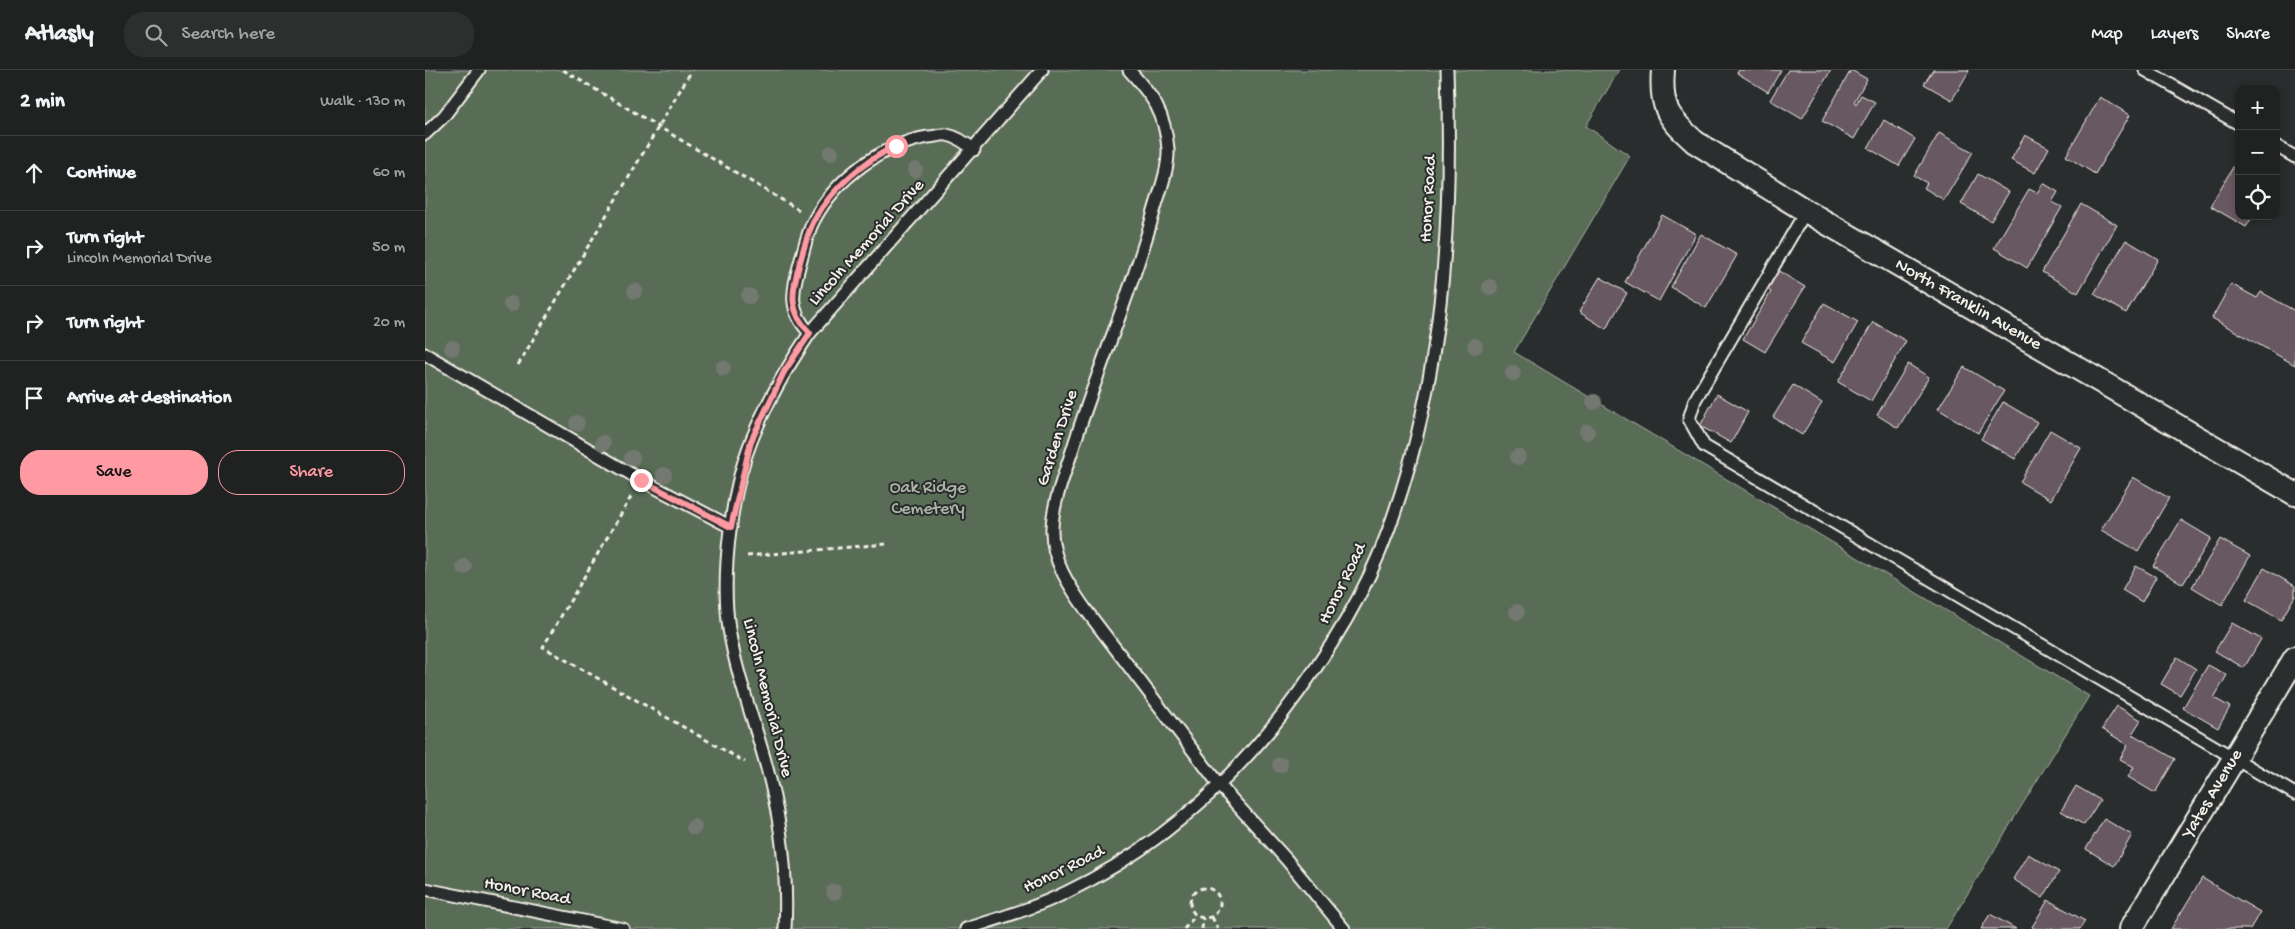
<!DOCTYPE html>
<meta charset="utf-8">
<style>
body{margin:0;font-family:"Gochi Hand",sans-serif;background:#2d2f2f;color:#f1f3f6}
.controls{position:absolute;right:15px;top:15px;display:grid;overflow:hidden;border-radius:10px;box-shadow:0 2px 8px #0003}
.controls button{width:45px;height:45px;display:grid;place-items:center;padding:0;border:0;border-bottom:1px solid #3d3f40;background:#202222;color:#f1f3f6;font:25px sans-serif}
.stop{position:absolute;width:15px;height:15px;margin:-11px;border:4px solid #ff9aa2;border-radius:50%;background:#fff}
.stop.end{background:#ff9aa2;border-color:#fff;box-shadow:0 1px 5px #0008}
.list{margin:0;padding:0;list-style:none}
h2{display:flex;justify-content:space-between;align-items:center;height:65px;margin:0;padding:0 20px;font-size:21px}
h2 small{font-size:16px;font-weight:400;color:#a2a4a5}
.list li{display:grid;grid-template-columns:32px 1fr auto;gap:15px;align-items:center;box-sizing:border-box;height:75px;padding:0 20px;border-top:1px solid #3d3f40}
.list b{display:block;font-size:19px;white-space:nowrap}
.list p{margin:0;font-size:16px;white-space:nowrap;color:#a2a4a5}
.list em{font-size:16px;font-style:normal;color:#a2a4a5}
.actions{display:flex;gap:10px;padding:15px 20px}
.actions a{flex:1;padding:11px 0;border:1px solid #ff9aa2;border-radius:20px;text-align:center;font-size:18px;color:#ff9aa2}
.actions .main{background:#ff9aa2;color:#111}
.icon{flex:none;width:28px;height:28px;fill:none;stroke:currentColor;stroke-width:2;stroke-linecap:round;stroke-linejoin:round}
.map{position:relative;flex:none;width:1870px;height:859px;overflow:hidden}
header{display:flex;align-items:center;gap:30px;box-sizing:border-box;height:70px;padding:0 25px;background:#202222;border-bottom:1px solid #3d3f40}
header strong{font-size:24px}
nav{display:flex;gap:28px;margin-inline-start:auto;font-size:18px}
.search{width:350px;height:45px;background:#2d2f2f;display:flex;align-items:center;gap:12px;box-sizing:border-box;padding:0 18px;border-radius:20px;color:#a2a4a5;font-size:19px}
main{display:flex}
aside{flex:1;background:#202222}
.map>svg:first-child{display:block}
.green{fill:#586c57;stroke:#a6aea0}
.building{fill:#685862;stroke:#f4f1e8}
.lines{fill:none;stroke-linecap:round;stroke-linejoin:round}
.service-casing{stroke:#f4f1e8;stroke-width:15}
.minor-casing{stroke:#f4f1e8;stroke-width:26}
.path{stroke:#f4f1e8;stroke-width:3;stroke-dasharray:5 4;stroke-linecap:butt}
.service{stroke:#2a2d2e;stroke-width:11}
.minor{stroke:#2a2d2e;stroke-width:22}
.tree{fill:#737871}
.route{stroke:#ff9aa2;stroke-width:6}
.labels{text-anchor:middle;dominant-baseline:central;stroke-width:4;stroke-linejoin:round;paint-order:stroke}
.street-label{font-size:18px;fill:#f4f1e8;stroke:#2a2d2e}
.park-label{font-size:18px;fill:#aeb5a7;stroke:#2a2d2e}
</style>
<header>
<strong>Atlasly</strong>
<div class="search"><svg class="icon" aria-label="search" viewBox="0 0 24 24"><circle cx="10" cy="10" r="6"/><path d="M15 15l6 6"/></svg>Search here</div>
<nav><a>Map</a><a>Layers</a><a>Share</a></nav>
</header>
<main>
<aside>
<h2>2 min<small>Walk · 130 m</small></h2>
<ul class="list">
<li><svg class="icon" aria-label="ahead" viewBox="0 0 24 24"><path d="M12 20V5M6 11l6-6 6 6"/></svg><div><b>Continue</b></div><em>60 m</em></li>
<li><svg class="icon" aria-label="right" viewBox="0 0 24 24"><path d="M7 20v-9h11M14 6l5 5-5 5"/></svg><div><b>Turn right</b><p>Lincoln Memorial Drive</p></div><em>50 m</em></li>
<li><svg class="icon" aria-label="right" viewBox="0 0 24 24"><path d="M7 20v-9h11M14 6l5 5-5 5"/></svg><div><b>Turn right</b></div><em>20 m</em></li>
<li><svg class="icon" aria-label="arrive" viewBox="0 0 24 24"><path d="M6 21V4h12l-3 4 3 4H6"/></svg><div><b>Arrive at destination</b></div></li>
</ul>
<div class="actions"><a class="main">Save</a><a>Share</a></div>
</aside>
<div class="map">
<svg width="1870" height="859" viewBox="0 0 1870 859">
<rect width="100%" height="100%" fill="#2a2d2e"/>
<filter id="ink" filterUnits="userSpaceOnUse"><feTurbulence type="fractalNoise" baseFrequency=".02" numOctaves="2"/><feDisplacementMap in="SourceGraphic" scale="10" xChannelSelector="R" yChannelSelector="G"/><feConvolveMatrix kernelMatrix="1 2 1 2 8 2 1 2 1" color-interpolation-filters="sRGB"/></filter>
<g filter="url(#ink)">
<path class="green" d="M0 0H1194L1161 56 1205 86 1089 282 1664 626 1521 859H0Z"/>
<path class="building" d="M1314 0H1356L1343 22 1312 3Z
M1363 0H1406L1377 49 1345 30Z
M1426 0 1442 9 1429 32 1431 34 1436 25 1450 32 1429 69 1397 51Z
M1508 0H1543L1544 1 1527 30 1499 14Z
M1675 27 1705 45 1670 104 1641 86Z
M1459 50 1490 69 1474 96 1443 78Z
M1514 63 1548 82 1519 130 1499 118 1502 113 1489 106Z
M1600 65 1624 78 1610 103 1586 90Z
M1814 87V146H1828L1821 157 1785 136Z
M1553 104 1584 122 1566 151 1536 134Z
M1618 113 1633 122 1627 132 1637 137 1602 198 1569 178 1604 119 1612 123Z
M1656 134 1692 155 1653 223 1617 202Z
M1237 145 1271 164 1234 231 1200 212Z
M1276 164 1312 185 1281 238 1246 217Z
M1701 170 1733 189 1701 243 1669 224Z
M1352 200 1380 217 1340 282 1318 269 1346 222 1341 218Z
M1175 207 1202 223 1181 259 1154 242Z
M1806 214 1832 228 1836 222 1870 241V295L1787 248Z
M1399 233 1433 252 1410 292 1376 273Z
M1448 252 1481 271 1446 331 1413 312Z
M1483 294 1504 307 1473 358 1452 345Z
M1539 297 1579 321 1553 363 1513 339Z
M1368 315 1397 333 1377 365 1348 347Z
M1292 324 1323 342 1306 373 1275 356Z
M1578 332 1612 352 1590 389 1556 369Z
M1625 360 1656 378 1626 430 1595 412Z
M1708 407 1744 428 1713 481 1676 460Z
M1756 450 1786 468 1758 514 1728 496Z
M1795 469 1825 486 1797 535 1767 517Z
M1711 496 1731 507 1717 532 1697 520Z
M1839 498 1870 516V526L1856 550 1821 530Z
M1807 553 1836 569 1819 598 1790 581Z
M1752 587 1771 599 1755 625 1736 614Z
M1783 595 1802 605 1789 628 1805 637 1793 658 1758 638Z
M1692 636 1716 650 1707 664 1750 689 1730 723 1703 707 1709 697 1695 689 1703 675 1677 659Z
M1651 716 1675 730 1659 755 1636 741Z
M1679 749 1707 765 1689 796 1661 779Z
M1603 784 1634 802 1618 828 1588 809Z
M1777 808 1835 842 1825 859H1746Z
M1623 830 1660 851 1655 859H1611L1607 857Z
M1565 844 1591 859H1556Z"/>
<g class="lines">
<defs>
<path id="service" d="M704 0C728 27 740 42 743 79 744 100 733 126 728 145 706 224 672 300 648 378 640 403 628 431 627 458 626 489 644 516 661 540L795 716 861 789 919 859
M1720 0 1814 54
M0 64 19 46 54 0
M1851 76 1870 87
M1381 141 1270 330 1264 349 1279 376 1870 724
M385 263C363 241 367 221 375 193 379 179 382 163 389 150 412 107 457 75 503 67 509 67 517 64 522 65 533 67 541 73 549 80
M0 284 216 410 306 457
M0 819 198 859
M360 859C363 804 355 744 340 691 328 647 311 604 304 559 296 505 306 420 327 369 342 331 362 297 385 263L617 0
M541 859C575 848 610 838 642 822 727 781 798 720 856 646 899 590 939 528 963 461 1017 315 1028 154 1022 0"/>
<path id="minor" d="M1238 0C1235 37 1242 47 1270 72L1381 141 1870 424
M1706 859 1870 588"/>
</defs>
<use href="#service" class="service-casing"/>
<use href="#minor" class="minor-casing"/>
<path class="path" d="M138 0 374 140
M93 295 267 0
M206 427 118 577 320 692
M322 486 461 474
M765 833a15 15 0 1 1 30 0a15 15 0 1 1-30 0Z
M787 847 793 859
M759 859 770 846
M777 859 778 848"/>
<use href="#service" class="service"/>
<use href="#minor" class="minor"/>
</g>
<g class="tree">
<circle cx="406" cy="83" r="8"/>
<circle cx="490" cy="100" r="8"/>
<circle cx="1065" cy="217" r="8"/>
<circle cx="210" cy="221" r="8"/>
<circle cx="324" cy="226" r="8"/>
<circle cx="86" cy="234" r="8"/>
<circle cx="1050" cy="276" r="8"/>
<circle cx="27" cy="278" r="8"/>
<circle cx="298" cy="298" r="8"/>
<circle cx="1088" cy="303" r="8"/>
<circle cx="1169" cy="332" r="8"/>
<circle cx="152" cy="353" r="8"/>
<circle cx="1162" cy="362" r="8"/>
<circle cx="178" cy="373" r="8"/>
<circle cx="1093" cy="387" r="8"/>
<circle cx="207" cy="388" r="8"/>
<circle cx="239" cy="405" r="8"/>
<circle cx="39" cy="497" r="8"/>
<circle cx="1092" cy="542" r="8"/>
<circle cx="855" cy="695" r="8"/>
<circle cx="269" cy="757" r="8"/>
<circle cx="409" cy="822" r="8"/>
</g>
</g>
<g class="lines" filter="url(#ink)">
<path class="route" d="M216 410 306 457 326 371 359 302 385 263C364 242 366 223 374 196 378 181 382 163 390 149 408 117 439 91 471 76"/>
</g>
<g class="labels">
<g class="street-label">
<text transform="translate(1004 129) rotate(-87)">Honor Road</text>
<text transform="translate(442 173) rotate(-48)">Lincoln Memorial Drive</text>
<text transform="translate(1543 235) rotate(30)">North Franklin Avenue</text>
<text transform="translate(633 368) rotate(-72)">Garden Drive</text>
<text transform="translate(918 514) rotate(-64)">Honor Road</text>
<text transform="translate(342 628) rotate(76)">Lincoln Memorial Drive</text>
<text transform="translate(1788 724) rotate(-59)">Yates Avenue</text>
<text transform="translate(639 800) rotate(-26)">Honor Road</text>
<text transform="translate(102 822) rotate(11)">Honor Road</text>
</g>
<g class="park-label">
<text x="503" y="418">Oak Ridge<tspan x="503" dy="21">Cemetery</tspan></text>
</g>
</g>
</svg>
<div class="controls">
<button>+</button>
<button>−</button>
<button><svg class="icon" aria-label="locate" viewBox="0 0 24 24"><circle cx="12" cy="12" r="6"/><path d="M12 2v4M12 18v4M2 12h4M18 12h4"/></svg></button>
</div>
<div class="stop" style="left:471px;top:76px"></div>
<div class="stop end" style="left:216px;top:410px"></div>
</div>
</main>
